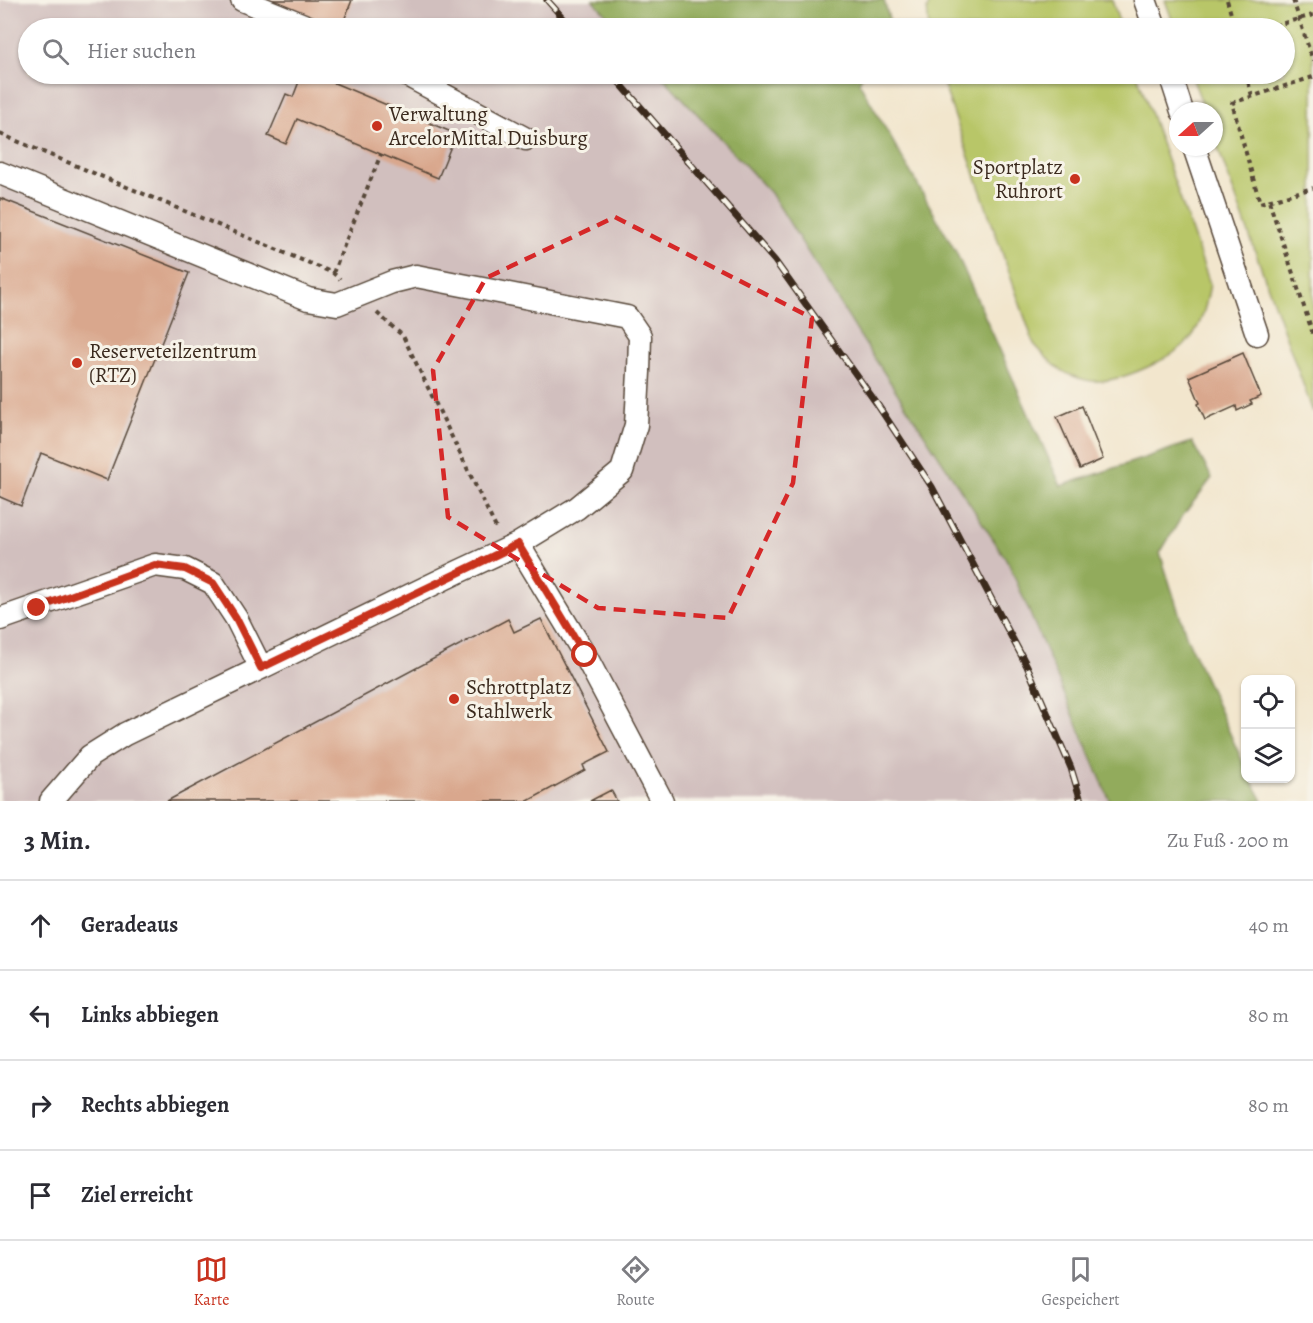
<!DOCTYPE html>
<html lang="de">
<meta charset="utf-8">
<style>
body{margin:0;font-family:Alegreya,serif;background:#f2f2f3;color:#2b2b33}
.controls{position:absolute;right:18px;bottom:18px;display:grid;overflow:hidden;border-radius:12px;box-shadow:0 2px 4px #0004}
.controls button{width:54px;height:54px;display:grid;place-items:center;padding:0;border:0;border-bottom:2px solid #e1e1e2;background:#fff;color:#2b2b33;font:30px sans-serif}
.compass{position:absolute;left:1169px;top:102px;width:54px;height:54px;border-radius:50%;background:#fff;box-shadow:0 2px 4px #0004;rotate:249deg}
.stop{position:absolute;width:18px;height:18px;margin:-14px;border:4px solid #c8321e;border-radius:50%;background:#fff}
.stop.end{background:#c8321e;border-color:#fff;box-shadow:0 2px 6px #0008}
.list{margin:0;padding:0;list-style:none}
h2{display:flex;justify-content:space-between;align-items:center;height:78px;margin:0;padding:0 24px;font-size:26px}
h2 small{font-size:20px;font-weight:400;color:#7c7c81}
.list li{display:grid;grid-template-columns:39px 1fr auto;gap:18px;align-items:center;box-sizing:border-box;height:90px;padding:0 24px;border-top:2px solid #e1e1e2}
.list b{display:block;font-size:22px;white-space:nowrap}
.list em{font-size:20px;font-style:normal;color:#7c7c81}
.icon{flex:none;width:33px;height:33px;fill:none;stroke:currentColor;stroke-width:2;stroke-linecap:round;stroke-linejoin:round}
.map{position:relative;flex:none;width:1313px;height:801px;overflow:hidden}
.search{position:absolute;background:#fff;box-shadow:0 2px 4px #0004;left:18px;right:18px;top:18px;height:66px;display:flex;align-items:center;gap:15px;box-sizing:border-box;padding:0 21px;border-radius:33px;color:#7c7c81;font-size:22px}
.sheet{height:438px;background:#fff}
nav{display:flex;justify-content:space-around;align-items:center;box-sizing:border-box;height:84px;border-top:2px solid #e1e1e2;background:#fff;font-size:16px;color:#7c7c81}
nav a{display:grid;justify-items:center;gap:3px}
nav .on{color:#c8321e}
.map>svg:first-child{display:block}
.industrial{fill:#d1bfbe}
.green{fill:#b8c668;stroke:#7a7843;stroke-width:1.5}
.forest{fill:#92ab5c;stroke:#666a3d;stroke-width:1.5}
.building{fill:#d9a78d}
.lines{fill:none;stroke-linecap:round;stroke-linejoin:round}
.minor-casing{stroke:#564638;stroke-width:25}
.path{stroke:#564638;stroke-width:4;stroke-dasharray:4.5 4.5;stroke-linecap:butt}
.minor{stroke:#fff;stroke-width:22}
.rail-casing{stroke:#3b2a1e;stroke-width:7}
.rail{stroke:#f7f3e8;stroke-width:4.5;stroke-dasharray:14;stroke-linecap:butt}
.route{stroke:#c8321e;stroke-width:8}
.marked{fill:none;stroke:#d62828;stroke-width:4.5;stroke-dasharray:12 8;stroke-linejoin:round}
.poi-dot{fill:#c8321e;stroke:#f7f3e8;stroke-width:2}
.labels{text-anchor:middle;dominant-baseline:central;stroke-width:6;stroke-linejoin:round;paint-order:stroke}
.poi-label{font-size:21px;fill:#3b2a1e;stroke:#f7f3e8;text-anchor:start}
</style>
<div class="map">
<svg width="1313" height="801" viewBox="0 0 1313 801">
<rect width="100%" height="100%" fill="#f7f3e8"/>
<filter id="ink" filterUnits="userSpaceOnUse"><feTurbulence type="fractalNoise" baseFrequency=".0167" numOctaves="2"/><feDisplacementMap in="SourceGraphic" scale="12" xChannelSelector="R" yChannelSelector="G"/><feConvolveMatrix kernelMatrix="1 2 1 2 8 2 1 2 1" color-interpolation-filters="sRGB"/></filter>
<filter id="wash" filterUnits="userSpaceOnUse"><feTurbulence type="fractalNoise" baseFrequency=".008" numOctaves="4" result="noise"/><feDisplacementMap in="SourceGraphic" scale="24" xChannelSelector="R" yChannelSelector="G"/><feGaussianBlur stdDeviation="1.35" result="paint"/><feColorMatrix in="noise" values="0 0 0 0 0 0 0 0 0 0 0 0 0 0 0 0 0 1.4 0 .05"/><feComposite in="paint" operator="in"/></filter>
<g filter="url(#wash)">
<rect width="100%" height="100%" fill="#f2e6cd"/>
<path class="industrial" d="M0 0H593L619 28H28V74H660L771 193 858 333 1008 562 1110 801H0Z"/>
<path class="green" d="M931 0H1112L1121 28H929L927 9Z
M1165 0H1313V412L1214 137V111H1205L1191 74H1284V28H1175Z
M940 74H1137L1210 284C1207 300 1204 316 1195 332 1181 356 1127 379 1100 381 1092 382 1080 379 1073 376 1056 370 1046 357 1034 344Z"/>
<path class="forest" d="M593 0H884L891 26 889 28H619Z
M660 74H863L859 82 956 252 1061 486 1192 442 1212 478 1181 518 1160 553 1187 638 1245 767 1246 778 1251 779 1263 801H1110L1008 562 858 333 771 193Z"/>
<g id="blocks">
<path class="building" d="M268 0H352L341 28Z
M302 74H313L456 134 438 178 297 119 286 144 268 136 286 94 293 97Z
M0 198 189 273 107 480 41 453 21 506 0 497Z
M1243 353 1261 396 1250 401 1252 404 1237 411 1236 406 1205 420 1198 404 1200 403 1189 377Z
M1082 406 1103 459 1080 469 1057 417Z
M508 619 514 632 541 619 609 752 583 765 585 770 528 801H167Z
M611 790 617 801H590Z"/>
</g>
</g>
<g filter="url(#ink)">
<use href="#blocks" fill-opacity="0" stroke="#564638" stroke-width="1.5"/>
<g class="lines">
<defs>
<path id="minor" d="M242 0 311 28
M1145 0 1155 28
M405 74 526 139
M1170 74 1182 111
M1194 147 1257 334
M0 173 308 299 337 304 392 282 416 276 627 317 640 336 639 372 636 425 622 471 577 508 518 544 458 572 125 734 90 756 51 801
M518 544 585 655 662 801
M0 619 155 565 185 569 213 583 236 618 261 668"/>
</defs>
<use href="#minor" class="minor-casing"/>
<path class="path" d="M1227 0 1235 28
M1293 0 1313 61
M1266 28 1313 15
M1246 74 1252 96
M1313 77 1232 103 1260 203 1313 188
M0 134 333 273 340 279
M1269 201 1313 334
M333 273 381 154
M377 313 403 336 497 530"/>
<use href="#minor" class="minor"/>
<defs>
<path id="rail" d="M547 0 572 28
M612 74 775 261 877 404 932 487 1027 666 1071 768 1081 801"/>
</defs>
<use href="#rail" class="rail-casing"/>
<use href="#rail" class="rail"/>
</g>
</g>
<g class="lines" filter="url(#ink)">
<path class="route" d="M37 608 155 565 185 569 213 583 236 618 261 668 518 544 585 655"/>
</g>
<path class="marked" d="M615 217 812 318 793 483 728 618 598 608 448 517 433 370 486 278Z"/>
<g class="poi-dot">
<circle cx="377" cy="126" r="6"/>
<circle cx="1075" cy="179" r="6"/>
<circle cx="77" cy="363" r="6"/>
<circle cx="454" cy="699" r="6"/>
</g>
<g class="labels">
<g class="poi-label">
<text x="389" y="114">Verwaltung<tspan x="389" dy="24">ArcelorMittal Duisburg</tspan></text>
<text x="1063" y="167" text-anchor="end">Sportplatz<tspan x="1063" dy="24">Ruhrort</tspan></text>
<text x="89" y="351">Reserveteilzentrum<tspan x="89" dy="24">(RTZ)</tspan></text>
<text x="466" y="687">Schrottplatz<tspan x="466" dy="24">Stahlwerk</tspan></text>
</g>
</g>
</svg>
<div class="controls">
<button><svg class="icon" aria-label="locate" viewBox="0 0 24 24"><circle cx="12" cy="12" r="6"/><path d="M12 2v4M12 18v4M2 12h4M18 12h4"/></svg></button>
<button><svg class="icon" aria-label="layers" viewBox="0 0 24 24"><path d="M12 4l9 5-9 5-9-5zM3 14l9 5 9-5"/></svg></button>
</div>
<svg class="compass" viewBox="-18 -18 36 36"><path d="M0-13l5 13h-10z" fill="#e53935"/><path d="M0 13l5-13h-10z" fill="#7c7c81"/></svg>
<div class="stop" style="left:585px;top:655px"></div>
<div class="stop end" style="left:37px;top:608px"></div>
<div class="search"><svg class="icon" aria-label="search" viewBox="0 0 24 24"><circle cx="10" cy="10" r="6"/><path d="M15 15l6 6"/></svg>Hier suchen</div>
</div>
<section class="sheet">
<h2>3 Min.<small>Zu Fuß · 200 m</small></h2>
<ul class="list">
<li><svg class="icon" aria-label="ahead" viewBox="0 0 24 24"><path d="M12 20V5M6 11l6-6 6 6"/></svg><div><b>Geradeaus</b></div><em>40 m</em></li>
<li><svg class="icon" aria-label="left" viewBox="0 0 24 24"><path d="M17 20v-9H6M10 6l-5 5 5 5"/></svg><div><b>Links abbiegen</b></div><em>80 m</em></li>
<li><svg class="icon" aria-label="right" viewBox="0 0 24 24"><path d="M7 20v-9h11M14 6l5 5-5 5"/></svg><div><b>Rechts abbiegen</b></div><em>80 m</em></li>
<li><svg class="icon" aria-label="arrive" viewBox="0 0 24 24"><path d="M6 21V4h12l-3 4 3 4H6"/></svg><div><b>Ziel erreicht</b></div></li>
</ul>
</section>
<nav>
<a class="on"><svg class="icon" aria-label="map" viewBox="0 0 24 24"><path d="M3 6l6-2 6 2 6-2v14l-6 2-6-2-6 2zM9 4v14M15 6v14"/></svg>Karte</a>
<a><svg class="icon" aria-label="directions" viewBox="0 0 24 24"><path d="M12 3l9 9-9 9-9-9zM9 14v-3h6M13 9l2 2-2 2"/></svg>Route</a>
<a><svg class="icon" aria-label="saved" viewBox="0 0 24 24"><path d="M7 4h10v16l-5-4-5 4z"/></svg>Gespeichert</a>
</nav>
